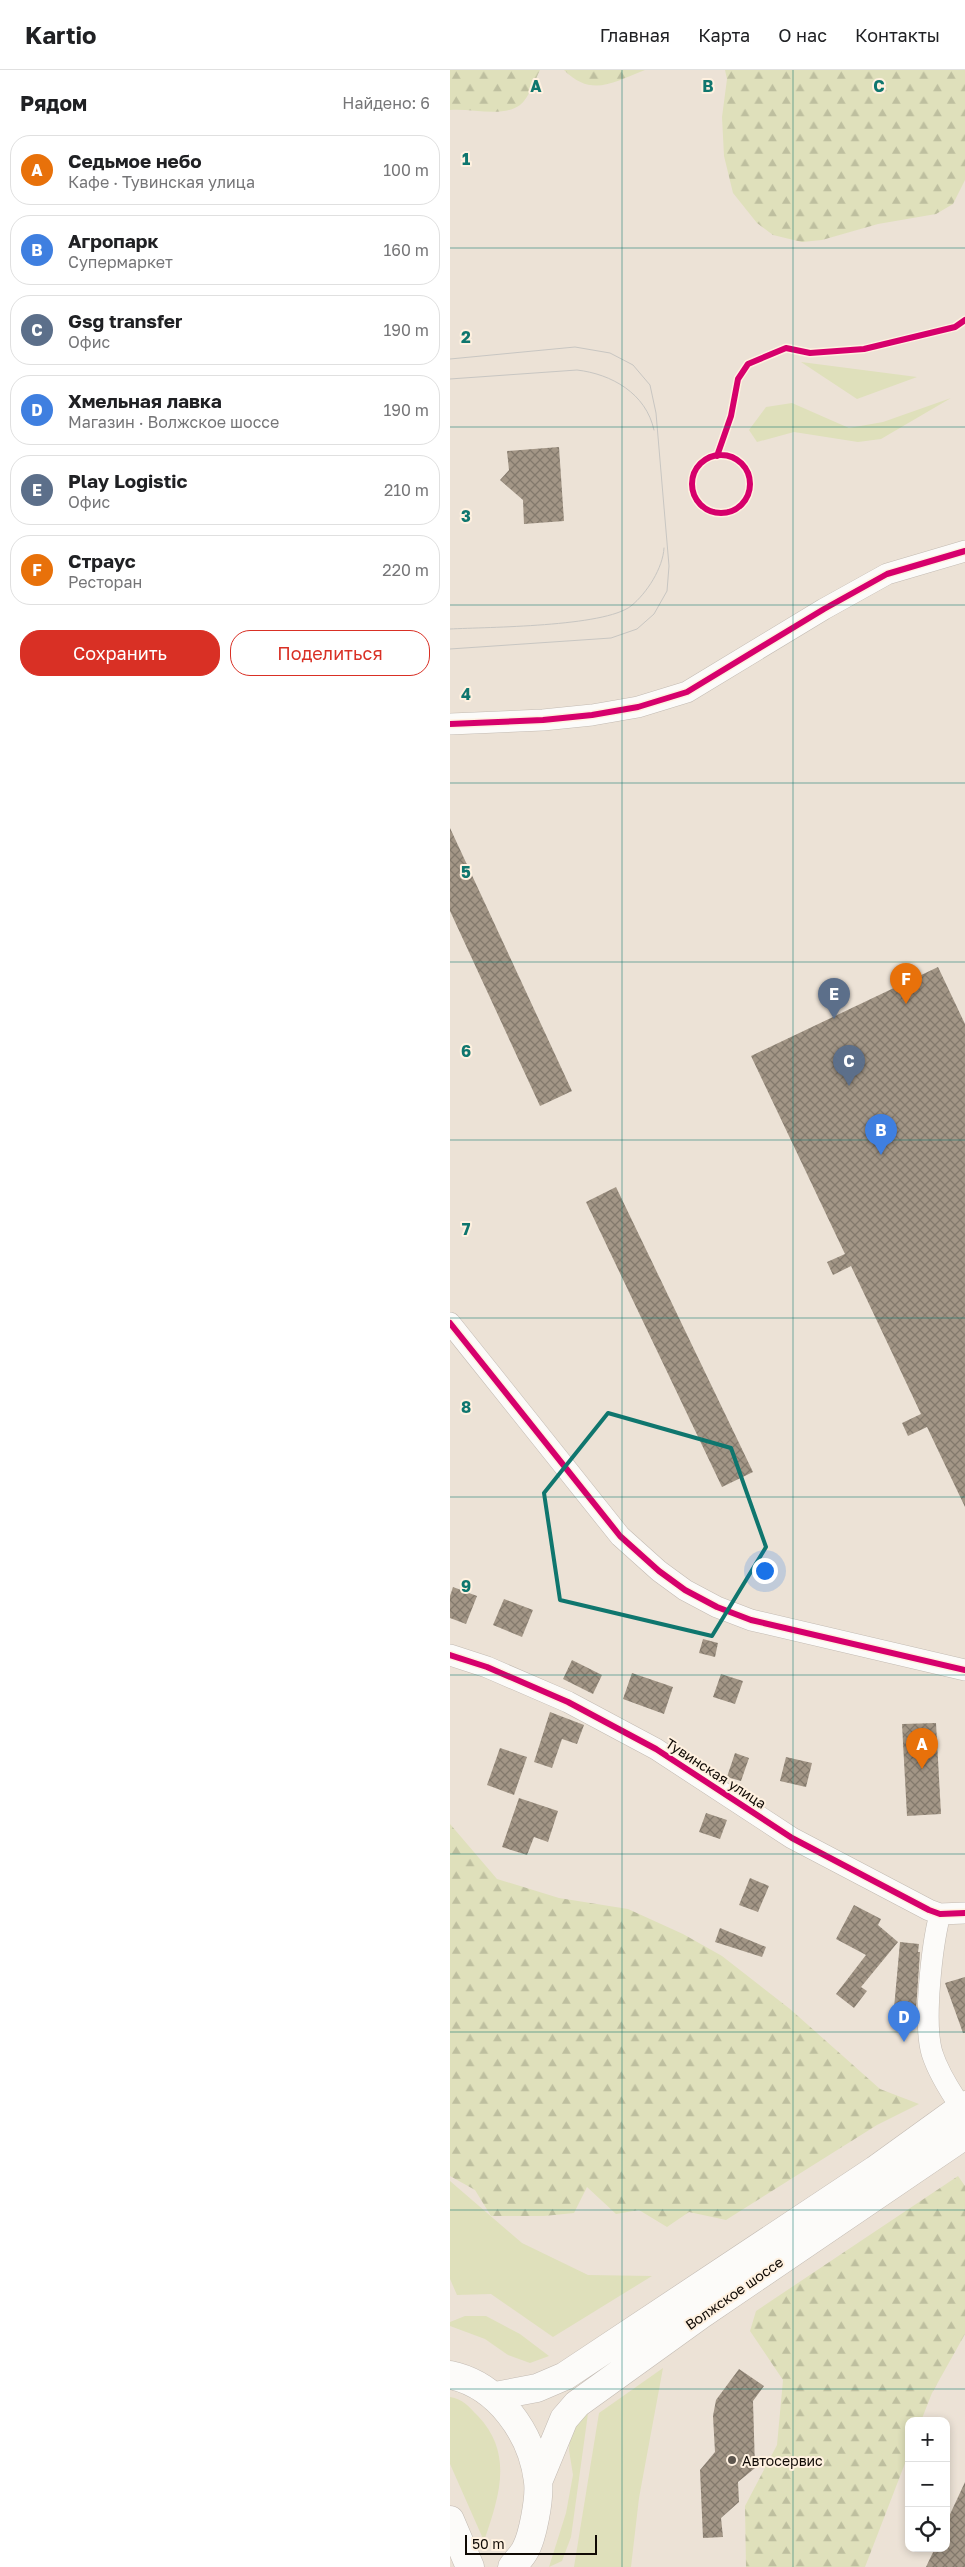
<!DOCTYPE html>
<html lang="ru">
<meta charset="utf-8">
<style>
body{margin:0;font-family:"Golos Text",sans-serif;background:#f6f6f6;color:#202124}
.controls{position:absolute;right:15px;bottom:15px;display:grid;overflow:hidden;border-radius:10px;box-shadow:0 2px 8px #0003}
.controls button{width:45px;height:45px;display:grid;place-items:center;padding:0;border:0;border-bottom:1px solid #e0e0e0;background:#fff;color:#202124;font:25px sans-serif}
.scale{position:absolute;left:15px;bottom:12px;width:132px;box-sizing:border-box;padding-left:5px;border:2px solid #100a05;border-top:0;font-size:14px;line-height:18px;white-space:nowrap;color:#100a05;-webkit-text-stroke:4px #fff1e0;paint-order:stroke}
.you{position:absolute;left:314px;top:1500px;width:18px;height:18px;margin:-12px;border:4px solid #fff;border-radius:50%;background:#1a73e8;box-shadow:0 0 0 8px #1a73e833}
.badge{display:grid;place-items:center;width:32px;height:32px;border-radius:50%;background:#d93025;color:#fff;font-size:16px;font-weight:700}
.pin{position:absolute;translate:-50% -41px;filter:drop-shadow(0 1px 2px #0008)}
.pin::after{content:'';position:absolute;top:26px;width:18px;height:15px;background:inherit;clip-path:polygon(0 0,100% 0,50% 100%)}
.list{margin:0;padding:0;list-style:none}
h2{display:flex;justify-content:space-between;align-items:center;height:65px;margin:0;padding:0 20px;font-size:21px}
h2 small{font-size:16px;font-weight:400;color:#757577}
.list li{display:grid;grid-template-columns:32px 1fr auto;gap:15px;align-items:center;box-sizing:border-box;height:70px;margin:0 10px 10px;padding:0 10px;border:1px solid #e0e0e0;border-radius:20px}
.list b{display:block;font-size:19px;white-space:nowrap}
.list p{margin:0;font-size:16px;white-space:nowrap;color:#757577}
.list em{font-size:16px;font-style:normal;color:#757577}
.actions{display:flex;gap:10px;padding:15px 20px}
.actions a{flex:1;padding:11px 0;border:1px solid #d93025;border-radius:20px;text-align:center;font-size:18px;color:#d93025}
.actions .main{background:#d93025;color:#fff}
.icon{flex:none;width:28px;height:28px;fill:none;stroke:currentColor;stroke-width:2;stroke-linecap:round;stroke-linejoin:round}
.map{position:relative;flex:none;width:515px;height:2497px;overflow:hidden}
header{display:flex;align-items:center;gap:30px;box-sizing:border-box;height:70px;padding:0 25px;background:#fff;border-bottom:1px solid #e0e0e0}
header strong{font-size:24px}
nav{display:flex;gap:28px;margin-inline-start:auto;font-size:18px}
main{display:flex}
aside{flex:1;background:#fff}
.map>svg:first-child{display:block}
.green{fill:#dfe0bb}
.forest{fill:url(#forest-firs)}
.building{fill:url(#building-cross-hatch)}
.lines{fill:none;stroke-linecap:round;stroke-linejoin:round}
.minor-casing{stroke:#c2bab2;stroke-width:22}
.primary-casing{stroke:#c2bab2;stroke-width:29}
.minor{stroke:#fcfbf9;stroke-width:21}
.primary{stroke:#fcfbf9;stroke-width:28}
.tram{stroke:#c8c6c2;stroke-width:1}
.cycleway-casing{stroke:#fff1e0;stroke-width:9}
.cycleway{stroke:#d6006c;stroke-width:6}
.marked{fill:none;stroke:#0f766e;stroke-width:4;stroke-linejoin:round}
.grid{fill:none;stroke:#0f766e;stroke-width:1;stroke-opacity:0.55}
.poi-dot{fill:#5d564e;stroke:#fff1e0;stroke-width:2}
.labels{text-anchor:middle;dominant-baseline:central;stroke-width:4;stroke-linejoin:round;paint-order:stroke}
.street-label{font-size:14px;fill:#100a05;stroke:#fff1e0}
.poi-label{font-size:14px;fill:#100a05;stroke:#fff1e0;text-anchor:start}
.grid-label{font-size:16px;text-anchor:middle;font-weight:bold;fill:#0f766e;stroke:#fff1e0;stroke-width:4;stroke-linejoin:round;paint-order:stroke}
</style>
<header>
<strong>Kartio</strong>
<nav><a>Главная</a><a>Карта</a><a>О нас</a><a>Контакты</a></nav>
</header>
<main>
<aside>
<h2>Рядом<small>Найдено: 6</small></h2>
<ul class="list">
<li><span class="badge" style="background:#e8710a">A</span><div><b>Седьмое небо</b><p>Кафе · Тувинская улица</p></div><em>100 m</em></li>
<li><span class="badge" style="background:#3f7fe0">B</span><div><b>Агропарк</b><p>Супермаркет</p></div><em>160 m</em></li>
<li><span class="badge" style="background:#5c6f8a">C</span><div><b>Gsg transfer</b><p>Офис</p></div><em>190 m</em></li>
<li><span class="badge" style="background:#3f7fe0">D</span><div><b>Хмельная лавка</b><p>Магазин · Волжское шоссе</p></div><em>190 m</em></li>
<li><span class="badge" style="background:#5c6f8a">E</span><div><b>Play Logistic</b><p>Офис</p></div><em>210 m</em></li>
<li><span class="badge" style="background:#e8710a">F</span><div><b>Страус</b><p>Ресторан</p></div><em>220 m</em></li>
</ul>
<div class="actions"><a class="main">Сохранить</a><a>Поделиться</a></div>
</aside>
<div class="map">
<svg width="515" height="2497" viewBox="0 0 515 2497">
<defs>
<pattern id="forest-firs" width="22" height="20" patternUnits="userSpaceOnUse" patternTransform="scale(1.25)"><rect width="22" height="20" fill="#dfe0bb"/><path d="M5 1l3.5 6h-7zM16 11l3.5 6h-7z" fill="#bebf9f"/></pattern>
<pattern id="building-cross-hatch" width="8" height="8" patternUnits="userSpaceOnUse" patternTransform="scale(1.25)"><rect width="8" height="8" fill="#a39686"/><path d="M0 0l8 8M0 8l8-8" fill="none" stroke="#83796c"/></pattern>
</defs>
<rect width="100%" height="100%" fill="#ece2d6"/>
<path class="green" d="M351 292 467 307 407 329Z
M501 328 431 369 408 372 344 362 307 372 299 360 316 337 342 333 399 358 433 352Z
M0 2111 72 2173 138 2205 202 2206 103 2267 41 2224 7 2225 0 2209Z
M15 2246H36L70 2264 99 2286 80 2293 58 2285 35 2269 0 2256V2252Z
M213 2298 189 2428 181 2497H124L149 2343Z
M0 2327C13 2329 18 2336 28 2346 64 2384 49 2427 34 2471L0 2394Z
M139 2336 121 2467 112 2491 99 2497 116 2443 123 2405 119 2380 122 2339Z"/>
<path class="forest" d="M0 0H90C85 10 79 28 70 35 52 48 22 38 0 40Z
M114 0H195C163 12 142 28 114 0Z
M275 0H515V110L503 134 486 144 428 154 372 170 352 172 323 165 307 153 283 123 274 86 272 47 277 9Z
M0 1754 47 1809 109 1828 178 1839 233 1864 272 1886 340 1939 430 2019 469 2034 427 2055 276 2150 239 2142 217 2157 189 2140 166 2144 137 2117 124 2143 94 2146H41L25 2120 0 2106Z
M508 2106 515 2116V2264L482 2323 471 2351H459V2383L415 2497H296L295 2436 327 2375 333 2310 300 2261 306 2241Z"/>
<path class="building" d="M109 377 114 451 74 454 73 430 50 410 59 400 57 381Z
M0 758 122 1021 90 1036 0 841Z
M488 897 515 954V1437L477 1357 458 1366 452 1353 471 1344 401 1196 383 1205 377 1192 395 1184 301 986Z
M166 1117 303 1402 272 1417 136 1132Z
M3 1517 27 1526 16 1554 0 1548V1526Z
M54 1529 83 1540 72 1567 43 1555Z
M253 1569 268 1573 265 1587 249 1583Z
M122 1590 152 1605 143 1624 113 1609Z
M182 1603 223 1617 214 1644 173 1629Z
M271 1604 293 1611 285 1634 263 1627Z
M100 1642 134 1655 127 1674 112 1669 102 1698 84 1692Z
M486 1653 491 1744 457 1746 452 1654Z
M50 1678 77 1687 64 1725 37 1715Z
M285 1683 299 1688 291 1711 277 1707Z
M336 1687 362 1693 356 1717 330 1711Z
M69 1728 108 1741 98 1772 84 1767 77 1785 52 1777Z
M256 1743 277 1750 270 1769 249 1762Z
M300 1808 319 1816 308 1842 289 1835Z
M404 1835 431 1849 428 1855 448 1872 411 1917 417 1921 404 1938 386 1924 416 1885 386 1869Z
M270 1858 316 1877 312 1887 265 1872Z
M450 1872 469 1874 468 1882H470L466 1940 444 1938Z
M515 1907V1963H513L495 1913Z
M289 2299 314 2316 303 2331 305 2398 288 2412 289 2432 271 2448 273 2467 253 2468 250 2400 265 2382 263 2346 266 2330Z
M515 2412V2497H476L485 2478H496V2453Z"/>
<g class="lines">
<defs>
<path id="minor" d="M0 654 93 650 142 645 188 637 237 622 374 539 437 504 515 481
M0 1253 170 1466 209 1501 235 1520 267 1537 301 1550 515 1600
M0 1585 37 1597 118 1632 206 1679 342 1768 479 1840 490 1844 515 1843
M490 1844C482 1875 473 1952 482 1983 488 2002 500 2021 511 2037"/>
<path id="primary" d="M0 2305C48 2315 82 2363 88 2411 90 2427 83 2468 74 2482 71 2487 66 2492 62 2497
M45 2326 87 2318 115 2306 425 2100 515 2035
M88 2412 114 2349 127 2334 252 2244 515 2065
M0 2450 20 2497"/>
</defs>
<use href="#minor" class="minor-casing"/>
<use href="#primary" class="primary-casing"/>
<use href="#minor" class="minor"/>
<use href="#primary" class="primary"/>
<path class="tram" d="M0 289 125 277 160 283 183 295 200 315 206 343 219 496 217 521 204 544 187 559 161 568 0 579
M0 309 127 300C161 304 196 323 204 360
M0 559C38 557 154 557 181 536 197 523 213 498 214 478"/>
<defs>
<path id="cycleway" d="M242 414a29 29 0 1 1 58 0a29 29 0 1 1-58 0Z
M267 386 281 346 288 309 298 294 336 278 360 283 414 279 505 257 515 250
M0 654 93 650 142 645 188 637 237 622 374 539 437 504 515 481
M0 1253 170 1466 209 1501 235 1520 267 1537 301 1550 515 1600
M0 1585 37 1597 118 1632 206 1679 342 1768 479 1840 490 1844 515 1843"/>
</defs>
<use href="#cycleway" class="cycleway-casing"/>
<use href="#cycleway" class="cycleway"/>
</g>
<path class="marked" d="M158 1343 281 1378 316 1477 262 1566 110 1530 94 1423Z"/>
<path class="grid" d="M172 0V2497M343 0V2497M0 178H515M0 357H515M0 535H515M0 713H515M0 892H515M0 1070H515M0 1248H515M0 1427H515M0 1605H515M0 1784H515M0 1962H515M0 2140H515M0 2319H515"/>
<circle class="poi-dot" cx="282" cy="2390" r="5"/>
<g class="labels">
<g class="street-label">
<text transform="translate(266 1703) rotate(33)">Тувинская улица</text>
<text transform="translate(284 2223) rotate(-35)">Волжское шоссе</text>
</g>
<g class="poi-label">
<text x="292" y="2390">Автосервис</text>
</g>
</g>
<g class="grid-label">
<text x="86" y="22">A</text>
<text x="258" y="22">B</text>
<text x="429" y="22">C</text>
<text x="16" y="95">1</text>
<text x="16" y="273">2</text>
<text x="16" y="452">3</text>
<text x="16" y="630">4</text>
<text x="16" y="808">5</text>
<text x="16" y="987">6</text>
<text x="16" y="1165">7</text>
<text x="16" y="1343">8</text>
<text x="16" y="1522">9</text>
</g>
</svg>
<div class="controls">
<button>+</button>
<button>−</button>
<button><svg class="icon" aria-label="locate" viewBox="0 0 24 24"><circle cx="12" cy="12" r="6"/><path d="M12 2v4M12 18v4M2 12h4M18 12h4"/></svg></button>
</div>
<div class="scale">50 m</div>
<div class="you"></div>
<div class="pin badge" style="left:472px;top:1699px;background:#e8710a">A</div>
<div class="pin badge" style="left:431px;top:1085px;background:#3f7fe0">B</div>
<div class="pin badge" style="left:399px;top:1016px;background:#5c6f8a">C</div>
<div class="pin badge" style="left:454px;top:1972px;background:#3f7fe0">D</div>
<div class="pin badge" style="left:384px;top:949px;background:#5c6f8a">E</div>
<div class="pin badge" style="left:456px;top:934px;background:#e8710a">F</div>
</div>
</main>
